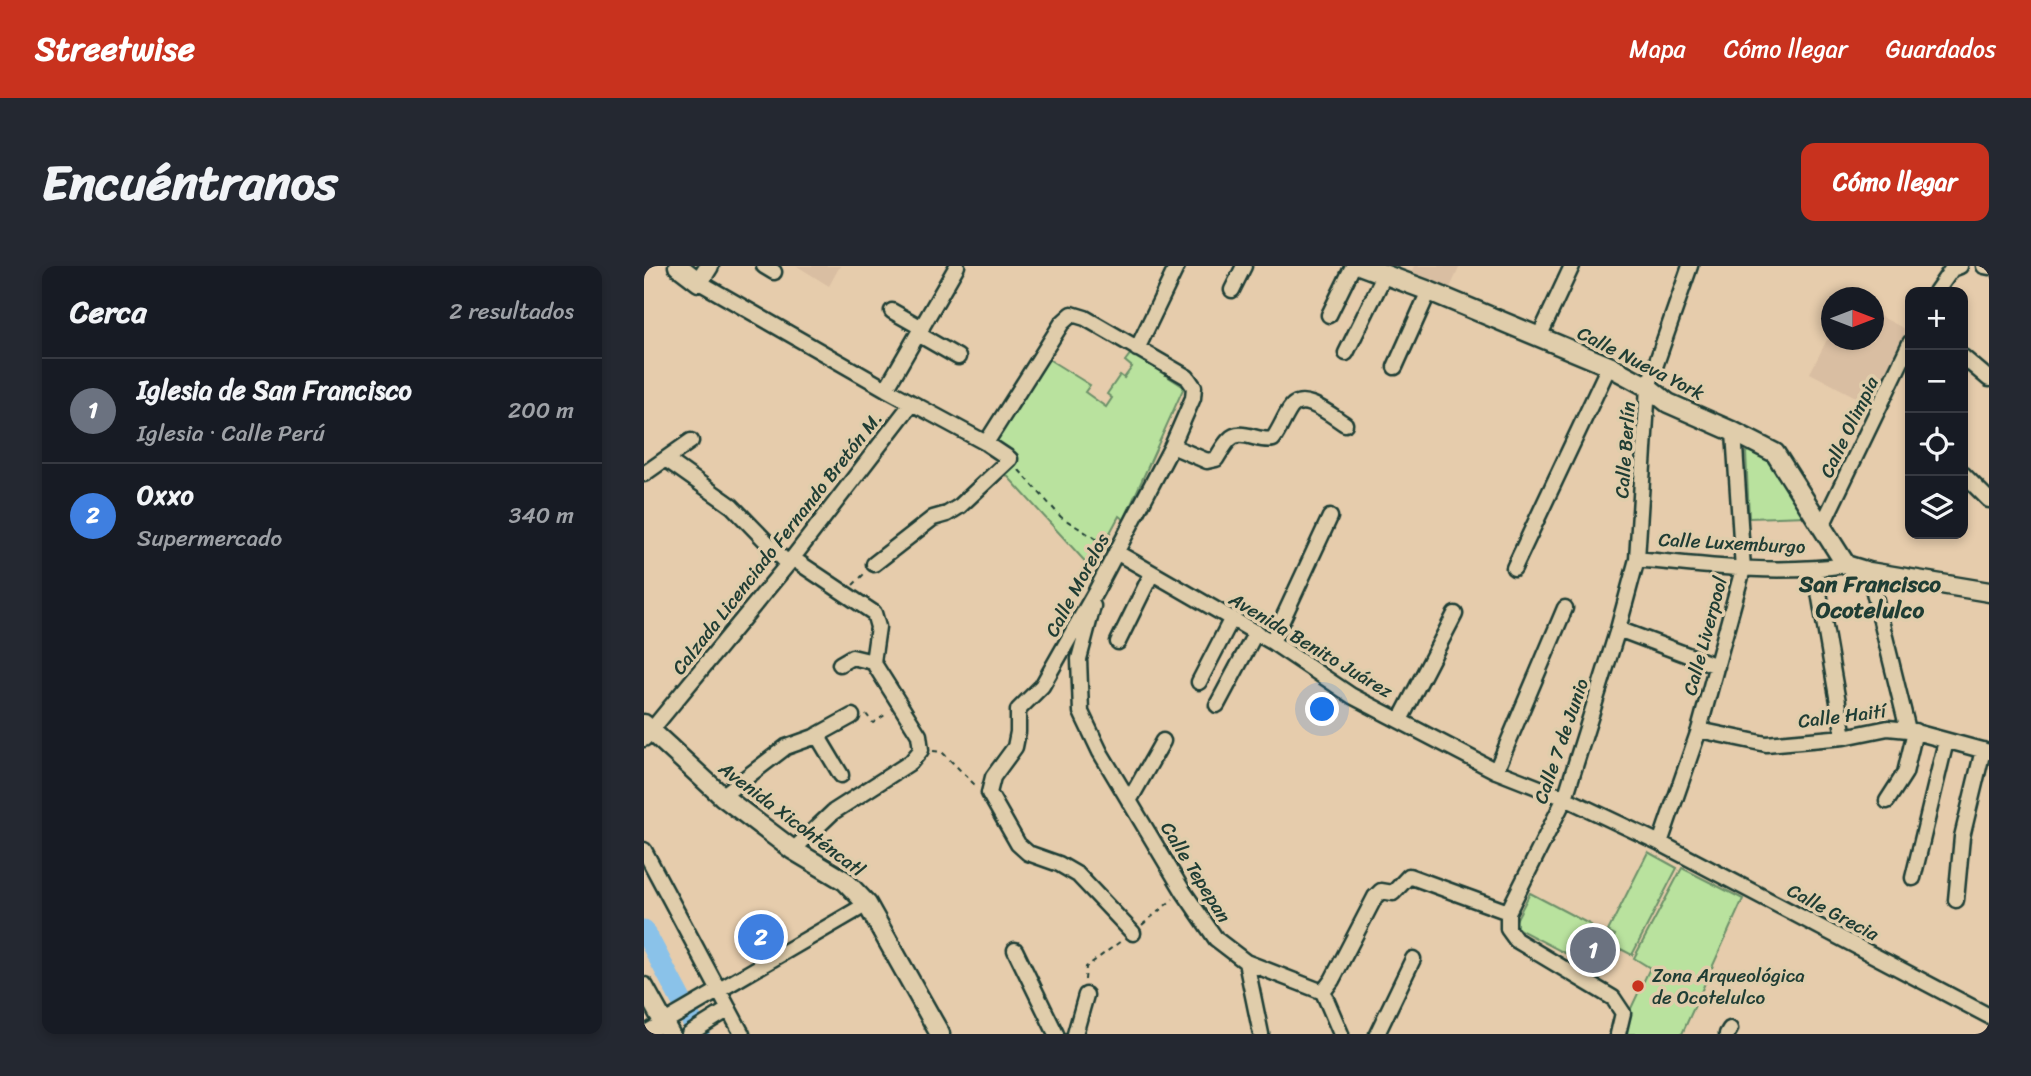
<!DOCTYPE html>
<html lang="es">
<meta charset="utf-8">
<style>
body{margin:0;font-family:Sriracha,sans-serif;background:#242831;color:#f1f3f6}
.controls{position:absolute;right:21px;top:21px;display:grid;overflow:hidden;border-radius:14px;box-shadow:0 4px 10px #0003}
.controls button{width:63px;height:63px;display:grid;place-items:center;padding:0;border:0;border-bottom:2px solid #363941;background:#171b24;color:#f1f3f6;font:35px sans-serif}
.compass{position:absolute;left:1177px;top:21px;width:63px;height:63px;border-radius:50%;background:#171b24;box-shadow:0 4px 10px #0003;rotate:90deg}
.you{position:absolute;left:679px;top:444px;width:24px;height:24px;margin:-18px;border:5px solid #fff;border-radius:50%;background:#1a73e8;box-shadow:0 0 0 10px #1a73e833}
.badge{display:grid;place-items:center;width:46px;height:46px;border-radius:50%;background:#c8321e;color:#fff;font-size:23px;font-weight:700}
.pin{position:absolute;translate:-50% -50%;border:4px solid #fff;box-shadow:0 2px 7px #0006}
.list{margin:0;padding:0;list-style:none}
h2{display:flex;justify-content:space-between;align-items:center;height:91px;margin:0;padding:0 28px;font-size:30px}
h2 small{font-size:23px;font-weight:400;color:#9ea1a6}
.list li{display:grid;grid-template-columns:46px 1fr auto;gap:21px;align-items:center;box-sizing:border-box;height:105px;padding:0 28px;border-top:2px solid #363941}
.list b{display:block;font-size:26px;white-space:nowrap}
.list p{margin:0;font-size:23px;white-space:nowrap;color:#9ea1a6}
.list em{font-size:23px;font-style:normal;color:#9ea1a6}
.icon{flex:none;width:38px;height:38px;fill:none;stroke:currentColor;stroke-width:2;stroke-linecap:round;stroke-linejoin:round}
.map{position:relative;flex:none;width:1345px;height:768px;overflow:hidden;border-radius:14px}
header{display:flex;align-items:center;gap:42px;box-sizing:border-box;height:98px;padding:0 35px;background:#c8321e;color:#fff}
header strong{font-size:33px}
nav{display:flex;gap:38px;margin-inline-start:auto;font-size:24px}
.intro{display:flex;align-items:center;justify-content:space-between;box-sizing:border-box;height:168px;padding:0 42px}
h1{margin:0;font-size:49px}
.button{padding:18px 32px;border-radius:14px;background:#c8321e;color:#fff;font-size:24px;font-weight:700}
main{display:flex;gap:42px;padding:0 42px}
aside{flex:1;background:#171b24;border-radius:14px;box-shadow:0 4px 10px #0003}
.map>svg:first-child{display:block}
.built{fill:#d9bea2}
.green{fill:#b9e29e;stroke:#6c9069;stroke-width:2}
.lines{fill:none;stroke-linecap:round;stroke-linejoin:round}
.river{stroke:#8ac2e9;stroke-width:21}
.building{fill:#c9a793;stroke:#1f3d34;stroke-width:2}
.minor-casing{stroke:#1f3d34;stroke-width:19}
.tertiary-casing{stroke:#1f3d34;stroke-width:23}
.path{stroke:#1f3d34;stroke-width:2;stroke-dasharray:5 5;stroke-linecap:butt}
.minor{stroke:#e0cdab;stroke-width:14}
.tertiary{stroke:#e0cdab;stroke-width:18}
.poi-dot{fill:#c8321e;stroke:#e0cdab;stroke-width:2.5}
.labels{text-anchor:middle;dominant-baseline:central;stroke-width:7;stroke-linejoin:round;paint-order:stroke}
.street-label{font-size:19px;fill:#1f3d34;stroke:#e0cdab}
.poi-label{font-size:19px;fill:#1f3d34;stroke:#e0cdab;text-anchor:start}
.quarter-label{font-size:23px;font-weight:bold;fill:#1f3d34;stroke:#e0cdab}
</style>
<header>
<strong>Streetwise</strong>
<nav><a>Mapa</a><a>Cómo llegar</a><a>Guardados</a></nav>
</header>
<div class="intro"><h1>Encuéntranos</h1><a class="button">Cómo llegar</a></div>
<main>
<aside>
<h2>Cerca<small>2 resultados</small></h2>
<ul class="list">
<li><span class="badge" style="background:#6b7280">1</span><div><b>Iglesia de San Francisco</b><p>Iglesia · Calle Perú</p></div><em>200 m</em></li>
<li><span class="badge" style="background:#3f7fe0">2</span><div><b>Oxxo</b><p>Supermercado</p></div><em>340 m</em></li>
</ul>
</aside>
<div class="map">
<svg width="1345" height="768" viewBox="0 0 1345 768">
<rect width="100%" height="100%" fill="#e6ccac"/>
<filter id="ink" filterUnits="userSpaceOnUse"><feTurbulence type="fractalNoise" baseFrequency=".0143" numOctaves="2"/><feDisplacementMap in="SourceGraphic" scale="14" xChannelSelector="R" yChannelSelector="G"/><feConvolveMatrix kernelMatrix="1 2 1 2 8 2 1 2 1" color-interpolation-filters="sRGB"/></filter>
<g filter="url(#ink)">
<path class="built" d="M153 0H196L185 20Z
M770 0H816L805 24 767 7Z
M1230 47 1263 64 1227 139 1166 107 1187 66 1188 74H1230Z"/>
<path class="green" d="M487 87 540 121 480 254 475 250 447 302 357 203 349 172 401 91 446 119 441 126 462 141 468 132 463 128 476 109 480 112 488 101 481 95Z
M1111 183 1128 193 1162 250 1105 252 1102 186Z
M1004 586 1033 602 988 689 967 678 971 669 964 665Z
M1038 602 1099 633 1038 768H975L1006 702 990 692Z
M886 627 947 659 930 692 869 660Z"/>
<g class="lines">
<path class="river" d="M0 664 55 768"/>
</g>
<path class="building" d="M118 657 132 673 111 684 104 669Z"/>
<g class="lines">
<defs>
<path id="minor" d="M120 0 130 6
M1340 0 1345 1
M55 16 242 123 342 177 366 193 316 240 303 248 289 252 230 298
M588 24 600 0
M1292 26 1308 3 1316 0
M248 45 278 62
M685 49 709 0
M274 68 314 91
M895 71 928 0
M493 83 533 0
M702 87 741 8
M1319 91 1345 113
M751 101 785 25
M242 123 313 0
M342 177 418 57 428 48 441 52 543 111 550 121 549 132 528 180 452 325 398 420 374 444V466L371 481 349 511 345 527 374 578 384 587 415 598 434 609 489 667
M528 180 563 195 572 193C576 187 580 179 585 174 596 161 615 177 629 173 636 163 640 152 646 143 658 124 688 150 701 158
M23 194 88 240 144 298
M0 208 47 175
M1319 208 1345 234
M1177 262 1266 77
M472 286 628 376 708 430 852 505 921 532 1016 577 1345 750
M148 292 230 347 234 361 229 396
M993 293C1063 300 1132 309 1202 299
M870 302 965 100
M1171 303 1200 471
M1225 306 1264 464
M449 340 435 393 437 446 456 486 539 625 572 673 602 696 679 726
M974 363 1073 400
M474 376 508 307
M628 376 686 251
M196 398 208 391 229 396
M555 416 588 352
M573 439 612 366
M756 454 811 348
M1055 464 1122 478 1200 471 1244 462 1264 464 1345 486
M173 469 197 509
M0 473 144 298 268 137
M852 505 921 342
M78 530 142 481 170 471 208 450
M485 535 519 475
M1243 535 1261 507 1271 465
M1016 577 1055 464 1099 303 1090 166
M0 584 98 768
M149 584 189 546 267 496 277 484 275 469 229 396
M1269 612 1302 475
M1312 634 1318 571 1339 484
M371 684 412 768
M602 696 617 768
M679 726 688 714 731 631 737 625 749 627 765 610 864 646
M679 726 697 768
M0 768 223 638
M45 768 85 743
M431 768 442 729
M733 768 769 693
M974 768 979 747 969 732 872 674 864 663V646L921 532 974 363 993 293 1004 121 1046 0
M1083 768 1086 763"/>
<path id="tertiary" d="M34 0 55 16 65 0
M718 0 785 25 965 100 1004 121 1024 137 1090 166 1131 187 1202 299 1225 306 1345 326
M0 458 78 530 149 584 201 615 223 638 296 768
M0 721 26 768"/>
</defs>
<use href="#minor" class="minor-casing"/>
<use href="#tertiary" class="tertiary-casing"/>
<path class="path" d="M375 204 417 251 460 278
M209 319 220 308
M222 448 229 457 244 447
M289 485 298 486 332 520
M498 659 529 633
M441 714 442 701 477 675"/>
<use href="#minor" class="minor"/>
<use href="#tertiary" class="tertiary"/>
</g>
</g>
<circle class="poi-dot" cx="994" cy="720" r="7"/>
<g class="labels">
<g class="street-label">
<text transform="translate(997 97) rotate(27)">Calle Nueva York</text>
<text transform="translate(1205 161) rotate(-64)">Calle Olimpia</text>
<text transform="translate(981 184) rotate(-86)">Calle Berlín</text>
<text transform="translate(133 277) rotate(-52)">Calzada Licenciado Fernando Bretón M.</text>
<text transform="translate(1088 277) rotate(3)">Calle Luxemburgo</text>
<text transform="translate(433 319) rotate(-62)">Calle Morelos</text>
<text transform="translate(1061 370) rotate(-75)">Calle Liverpool</text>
<text transform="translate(667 379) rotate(31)">Avenida Benito Juárez</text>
<text transform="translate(1198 450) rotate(-7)">Calle Haití</text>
<text transform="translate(917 475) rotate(-71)">Calle 7 de Junio</text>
<text transform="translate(148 553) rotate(37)">Avenida Xicohténcatl</text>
<text transform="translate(552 606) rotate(58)">Calle Tepepan</text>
<text transform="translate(1189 646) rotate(28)">Calle Grecia</text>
</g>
<g class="poi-label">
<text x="1008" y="709">Zona Arqueológica<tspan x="1008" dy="22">de Ocotelulco</tspan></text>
</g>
<g class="quarter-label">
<text x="1226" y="318">San Francisco<tspan x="1226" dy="26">Ocotelulco</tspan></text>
</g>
</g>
</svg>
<div class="controls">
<button>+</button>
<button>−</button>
<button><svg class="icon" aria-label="locate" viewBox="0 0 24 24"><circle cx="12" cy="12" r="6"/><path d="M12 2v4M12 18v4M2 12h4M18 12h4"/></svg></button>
<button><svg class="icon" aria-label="layers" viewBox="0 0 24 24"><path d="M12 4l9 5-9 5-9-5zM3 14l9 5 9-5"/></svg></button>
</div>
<svg class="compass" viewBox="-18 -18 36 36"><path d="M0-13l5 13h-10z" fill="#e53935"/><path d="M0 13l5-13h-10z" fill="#9ea1a6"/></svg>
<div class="you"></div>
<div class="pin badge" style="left:949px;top:684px;background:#6b7280">1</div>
<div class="pin badge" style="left:117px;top:671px;background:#3f7fe0">2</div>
</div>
</main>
